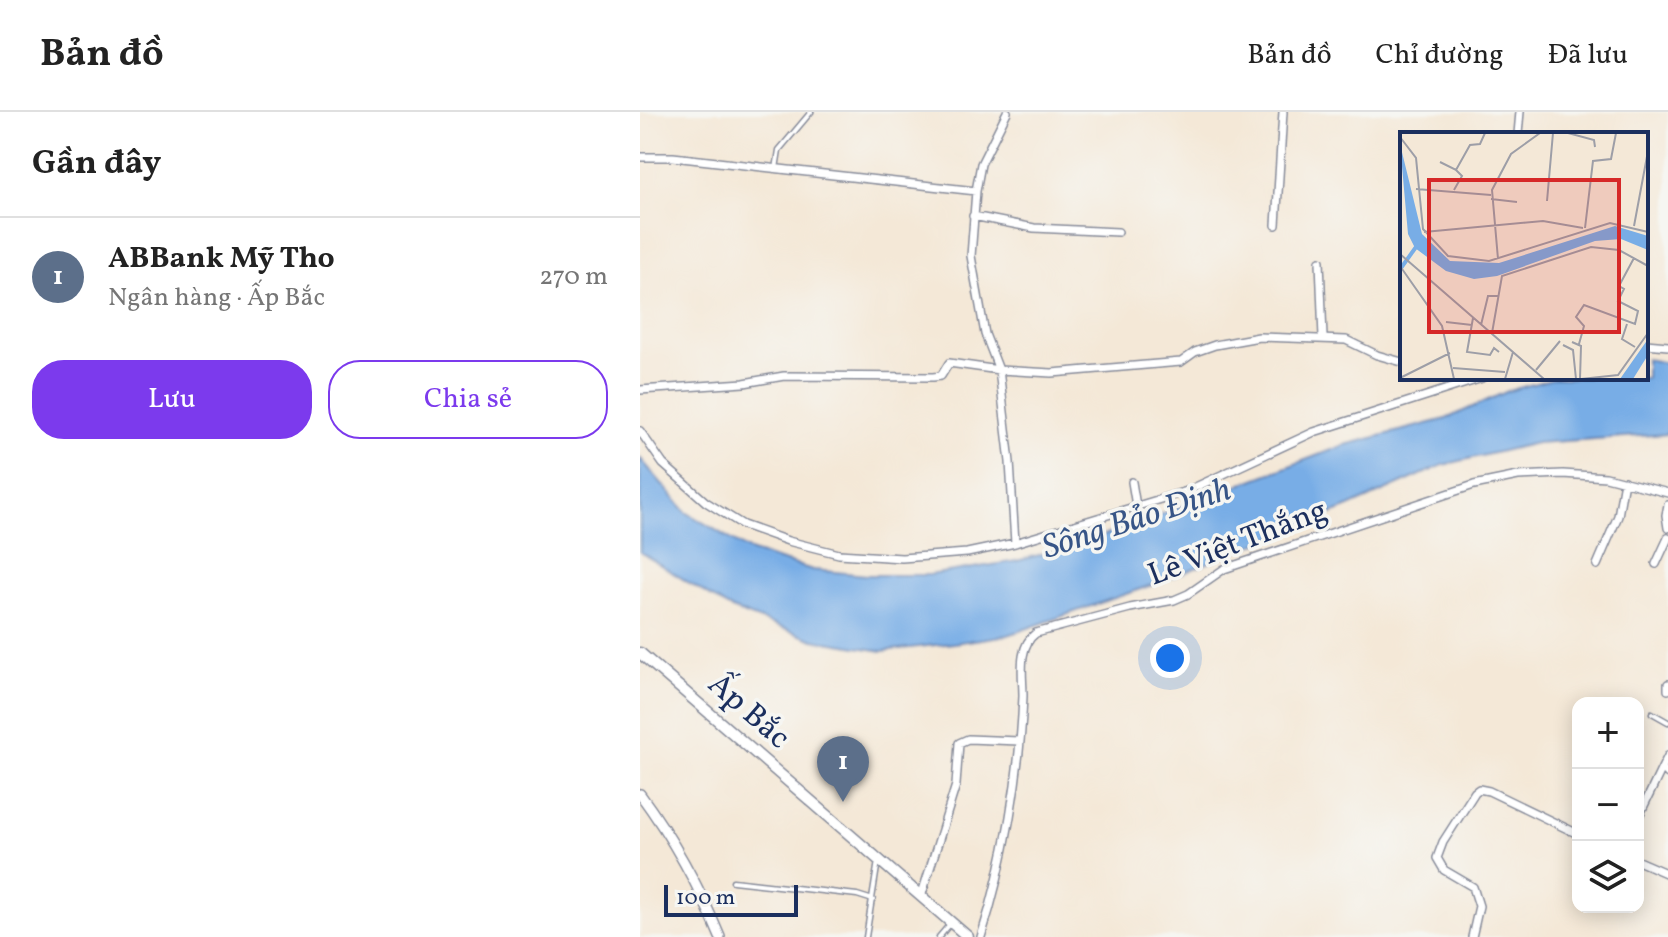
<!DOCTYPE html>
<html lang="vi">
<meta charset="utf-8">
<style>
body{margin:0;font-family:Vollkorn,serif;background:#f2f2f2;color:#222}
.controls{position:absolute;right:24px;bottom:24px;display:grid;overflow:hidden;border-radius:16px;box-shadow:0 4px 20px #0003}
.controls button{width:72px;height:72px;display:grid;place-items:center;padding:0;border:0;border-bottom:2px solid #e0e0e0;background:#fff;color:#222;font:40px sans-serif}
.scale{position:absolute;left:24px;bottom:20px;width:134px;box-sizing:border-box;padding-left:8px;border:4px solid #1b2f5e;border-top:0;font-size:22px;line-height:28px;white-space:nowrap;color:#1b2f5e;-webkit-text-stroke:6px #f6f6f2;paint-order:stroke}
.you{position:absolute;left:530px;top:546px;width:28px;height:28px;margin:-20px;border:6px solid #fff;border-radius:50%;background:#1a73e8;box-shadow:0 0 0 12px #1a73e833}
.badge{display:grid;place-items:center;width:52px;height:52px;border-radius:50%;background:#7c3aed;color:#fff;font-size:26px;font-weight:700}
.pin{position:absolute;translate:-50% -66px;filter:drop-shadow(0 2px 4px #0008)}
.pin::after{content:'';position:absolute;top:42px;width:28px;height:24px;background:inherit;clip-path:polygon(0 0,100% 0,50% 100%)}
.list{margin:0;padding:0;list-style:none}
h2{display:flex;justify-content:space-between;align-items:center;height:104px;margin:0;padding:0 32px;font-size:34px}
h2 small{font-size:26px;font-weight:400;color:#767676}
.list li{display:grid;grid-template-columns:52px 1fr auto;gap:24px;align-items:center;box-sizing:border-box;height:120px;padding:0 32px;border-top:2px solid #e0e0e0}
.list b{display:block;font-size:30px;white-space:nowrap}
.list p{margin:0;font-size:26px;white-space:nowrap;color:#767676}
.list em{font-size:26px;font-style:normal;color:#767676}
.actions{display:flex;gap:16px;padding:24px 32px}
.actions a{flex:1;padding:18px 0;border:2px solid #7c3aed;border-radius:32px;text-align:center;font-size:28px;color:#7c3aed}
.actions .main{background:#7c3aed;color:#fff}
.icon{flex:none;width:44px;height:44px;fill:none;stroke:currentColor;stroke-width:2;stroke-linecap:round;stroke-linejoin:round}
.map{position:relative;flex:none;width:1028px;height:825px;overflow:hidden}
header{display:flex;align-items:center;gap:48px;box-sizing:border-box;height:112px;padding:0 40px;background:#fff;border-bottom:2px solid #e0e0e0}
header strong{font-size:38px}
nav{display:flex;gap:44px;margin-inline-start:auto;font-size:28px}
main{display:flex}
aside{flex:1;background:#fff}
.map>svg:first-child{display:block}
.water{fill:#78ade6;stroke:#4a6ea2;stroke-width:2}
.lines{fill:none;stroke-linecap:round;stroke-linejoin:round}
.service-casing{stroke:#888c9a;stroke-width:7}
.minor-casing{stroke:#888c9a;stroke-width:10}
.tertiary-casing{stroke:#888c9a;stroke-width:12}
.secondary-casing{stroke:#888c9a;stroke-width:13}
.service{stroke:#fff;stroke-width:4}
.minor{stroke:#fff;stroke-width:7}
.tertiary{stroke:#fff;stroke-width:9}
.secondary{stroke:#fff;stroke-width:10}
.labels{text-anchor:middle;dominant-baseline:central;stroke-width:7;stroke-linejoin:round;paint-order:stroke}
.street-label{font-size:32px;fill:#1b2f5e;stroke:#f6f6f2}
.water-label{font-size:34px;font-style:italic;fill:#375587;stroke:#f6f6f2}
.inset-river{fill:none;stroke:#78ade6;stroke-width:4}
.inset-road{fill:none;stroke:#9d9ea7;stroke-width:2}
.view{fill:#d62828;fill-opacity:0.15;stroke:#d62828;stroke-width:4}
.inset-edge{fill:none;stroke:#1b2f5e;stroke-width:4}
</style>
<header>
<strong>Bản đồ</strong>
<nav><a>Bản đồ</a><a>Chỉ đường</a><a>Đã lưu</a></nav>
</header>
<main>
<aside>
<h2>Gần đây<small></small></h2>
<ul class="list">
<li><span class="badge" style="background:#5c6f8a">1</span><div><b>ABBank Mỹ Tho</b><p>Ngân hàng · Ấp Bắc</p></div><em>270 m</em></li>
</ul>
<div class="actions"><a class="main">Lưu</a><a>Chia sẻ</a></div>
</aside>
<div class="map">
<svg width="1028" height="825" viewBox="0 0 1028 825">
<rect width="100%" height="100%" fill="#f6f6f2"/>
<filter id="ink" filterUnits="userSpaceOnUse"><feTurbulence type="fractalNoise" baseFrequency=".0125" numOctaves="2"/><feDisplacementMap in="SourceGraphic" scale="16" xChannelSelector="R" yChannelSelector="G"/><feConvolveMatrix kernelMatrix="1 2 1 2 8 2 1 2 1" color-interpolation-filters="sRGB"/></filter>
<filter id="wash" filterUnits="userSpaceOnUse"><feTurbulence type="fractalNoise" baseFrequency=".006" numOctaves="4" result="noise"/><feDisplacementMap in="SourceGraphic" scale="32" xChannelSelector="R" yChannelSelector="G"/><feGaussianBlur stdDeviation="1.8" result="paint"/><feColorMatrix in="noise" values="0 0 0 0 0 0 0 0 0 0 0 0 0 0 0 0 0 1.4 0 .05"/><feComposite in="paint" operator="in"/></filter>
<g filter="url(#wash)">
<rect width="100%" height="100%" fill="#f4e8d7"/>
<path class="water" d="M1006 247 1028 251V322L896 331 803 353 709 395 512 473 368 523 314 531 242 539 174 528 89 496 0 440V346L46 400 112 440 173 458 227 463H289L377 449 447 430 705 333 806 307 868 279 914 266H1006Z"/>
</g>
<g filter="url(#ink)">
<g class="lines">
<defs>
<path id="service" d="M136 57 139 38 171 0
M1012 601 1028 610
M93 769 217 783 233 788
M226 825 238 749
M299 825 310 812"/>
<path id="minor" d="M367 0 341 52 336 79 331 144 345 222 359 258 370 350 375 431
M878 22 880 0
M0 45H33L336 79
M333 104 394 116 478 120
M636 113 643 0
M680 149 683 226
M1006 232 1028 234
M0 278 104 271 144 264 293 265 301 264 309 251 359 258 412 261 541 250 555 240 575 233 619 225 706 228 737 243 762 250
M0 319 23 352 66 390 103 413 148 429 199 442 262 446 327 441 375 431 547 379 674 320 842 266
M492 370 496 394
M1028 393 1026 403 1028 416
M1016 452 1028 426
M957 453 978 404 984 369
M1028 572V578
M1028 644 1022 656 1028 662
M998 706 1022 656
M998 749 1028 762
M281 785 316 673 319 631 328 627 379 629
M341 825C365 750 380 662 383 584 383 563 377 535 396 521L490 496 534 488 548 482 584 457 834 373 878 364 923 362 966 365 1028 381
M832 825 839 794 833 775 804 758 797 746 803 730 835 680 839 677 849 679 938 722"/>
<path id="tertiary" d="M0 682C33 727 59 774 80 825"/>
<path id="secondary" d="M0 541 328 825"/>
</defs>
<use href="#service" class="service-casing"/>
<use href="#minor" class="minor-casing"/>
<use href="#tertiary" class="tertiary-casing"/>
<use href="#secondary" class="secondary-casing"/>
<use href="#service" class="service"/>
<use href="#minor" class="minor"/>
<use href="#tertiary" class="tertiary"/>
<use href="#secondary" class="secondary"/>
</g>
</g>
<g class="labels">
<g class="street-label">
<text transform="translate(598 432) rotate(-21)">Lê Việt Thắng</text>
<text transform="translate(108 600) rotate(41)">Ấp Bắc</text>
</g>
<g class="water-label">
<text transform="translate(497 408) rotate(-18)">Sông Bảo Định</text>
</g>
</g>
<g transform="translate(760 20)">
<rect width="248" height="248" fill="#f4e8d7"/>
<path d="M0 12 22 102 50 129 99 131 215 94 248 104V118L221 107 195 109 97 144 74 147 46 139 15 116 8 102ZM248 207V223L233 247H220Z" fill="#78ade6"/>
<path class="inset-river" d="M1 136 16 115"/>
<path class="inset-road" d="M168 1 194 8 195 15M0 5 16 26 23 97 48 124 89 129 210 91 248 100M40 30 56 38 70 13 80 12 85 1M16 57 91 63M54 58 62 44 56 38M91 67 117 70M147 69 153 1M234 94 248 19M185 96 193 29 211 27 216 1M24 100 143 89 183 96M0 122 144 247M98 127 92 58 111 22 140 1M0 134 42 194 54 247M73 186 67 220 90 223 94 216 99 220M46 190 72 193M227 192 222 207 235 215M81 193 88 164H99M92 201 102 144 191 115 219 118 248 134M172 210 181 214 180 247M179 212 184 194 176 185 184 173 235 192 238 179 218 169 224 157 219 154 234 126M163 213 173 218 176 247M53 236 105 240M136 238 160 209M0 246 50 221M105 247 113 220M181 247 218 243 248 201"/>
<path class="view" d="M29 48H219V200H29Z"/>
<rect width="248" height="248" class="inset-edge"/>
</g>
</svg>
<div class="controls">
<button>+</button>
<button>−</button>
<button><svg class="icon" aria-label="layers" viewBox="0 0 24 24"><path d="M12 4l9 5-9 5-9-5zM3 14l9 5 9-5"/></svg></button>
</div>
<div class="scale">100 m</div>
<div class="you"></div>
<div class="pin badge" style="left:203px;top:690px;background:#5c6f8a">1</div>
</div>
</main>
